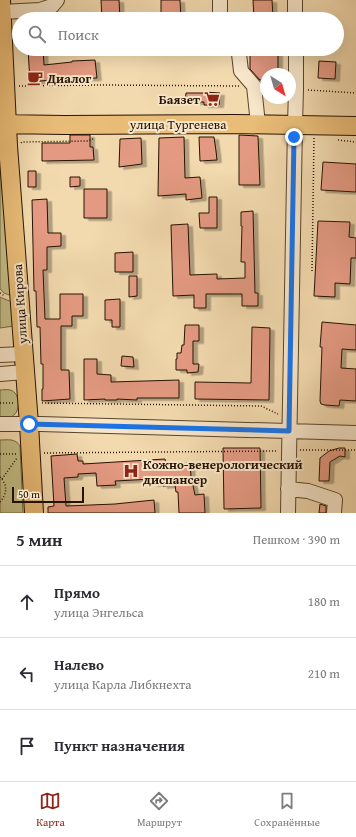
<!DOCTYPE html>
<html lang="ru">
<meta charset="utf-8">
<style>
body{margin:0;font-family:"Gentium Book Plus",serif;background:#f2f2f3;color:#2b2b33}
.compass{position:absolute;left:260px;top:68px;width:36px;height:36px;border-radius:50%;background:#fff;box-shadow:0 4px 16px #0002;rotate:143deg}
.scale{position:absolute;left:12px;bottom:10px;width:72px;box-sizing:border-box;padding-left:4px;border:2px solid #261200;border-top:0;font-size:11px;line-height:14px;white-space:nowrap;color:#261200;-webkit-text-stroke:3px #f7e6ca;paint-order:stroke}
.stop{position:absolute;width:12px;height:12px;margin:-9px;border:3px solid #1a73e8;border-radius:50%;background:#fff}
.stop.end{background:#1a73e8;border-color:#fff;box-shadow:0 1px 4px #0008}
.list{margin:0;padding:0;list-style:none}
h2{display:flex;justify-content:space-between;align-items:center;height:52px;margin:0;padding:0 16px;font-size:17px}
h2 small{font-size:13px;font-weight:400;color:#7c7c81}
.list li{display:grid;grid-template-columns:26px 1fr auto;gap:12px;align-items:center;box-sizing:border-box;height:72px;padding:0 16px;border-top:1px solid #e1e1e2}
.list b{display:block;font-size:15px;white-space:nowrap}
.list p{margin:0;font-size:13px;white-space:nowrap;color:#7c7c81}
.list em{font-size:13px;font-style:normal;color:#7c7c81}
.icon{flex:none;width:22px;height:22px;fill:none;stroke:currentColor;stroke-width:2;stroke-linecap:round;stroke-linejoin:round}
.map{position:relative;flex:none;width:356px;height:513px;overflow:hidden}
.search{position:absolute;background:#fff;box-shadow:0 4px 16px #0002;left:12px;right:12px;top:12px;height:44px;display:flex;align-items:center;gap:10px;box-sizing:border-box;padding:0 14px;border-radius:22px;color:#7c7c81;font-size:15px}
.sheet{height:268px;background:#fff}
nav{display:flex;justify-content:space-around;align-items:center;box-sizing:border-box;height:56px;border-top:1px solid #e1e1e2;background:#fff;font-size:11px;color:#7c7c81}
nav a{display:grid;justify-items:center;gap:2px}
nav .on{color:#8f2418}
.map>svg:first-child{display:block}
.green{fill:#c2bd85;stroke:#746842}
.building{fill:#e49a82;stroke:#261200;filter:url(#shadow)}
.lines{fill:none;stroke-linecap:round;stroke-linejoin:round}
.minor-casing{stroke:#59442c;stroke-width:16}
.major-casing{stroke:#261200;stroke-width:20}
.path{stroke:#261200;stroke-width:1.5;stroke-dasharray:1 2;stroke-linecap:butt}
.minor{stroke:#f7e6ca;stroke-width:14}
.major{stroke:#e9bc77;stroke-width:18}
.route{stroke:#1a73e8;stroke-width:5}
.labels{text-anchor:middle;dominant-baseline:central;stroke-width:4;stroke-linejoin:round;paint-order:stroke}
.poi-label{font-size:13px;font-weight:bold;fill:#261200;stroke:#f7e6ca;text-anchor:start}
.street-label{font-size:13px;fill:#261200;stroke:#f7e6ca}
</style>
<div class="map">
<svg width="356" height="513" viewBox="0 0 356 513">
<defs>
<filter id="shadow"><feDropShadow dx="4.5" dy="2.5" stdDeviation="0" flood-color="#0004"/></filter>
</defs>
<rect width="100%" height="100%" fill="#f2d9ae"/>
<filter id="stains"><feTurbulence type="fractalNoise" baseFrequency=".005" numOctaves="4"/><feColorMatrix values="0 0 0 0 .2 0 0 0 0 .09 0 0 0 0 .02 0 0 0 .5 -.17"/></filter>
<radialGradient id="worn" r=".72"><stop offset=".6" stop-color="#630" stop-opacity="0"/><stop offset="1" stop-color="#630" stop-opacity=".3"/></radialGradient>
<path class="green" d="M0 151 12 296 4 293 0 289Z
M0 297 2 298 12 302 14 326 0 328Z
M0 390C3 390 7 389 10 390 21 392 21 415 10 417 7 418 3 418 0 418Z
M0 440C8 440 15 438 20 446L23 513H0Z"/>
<path class="building" d="M101 0H119L120 19H102Z
M161 0H180L181 19H161Z
M253 0H272L273 17 254 18Z
M28 49H43L44 65 72 62V61L95 60 97 78 73 79V78L30 82Z
M250 49H278V74H266V80H260L250 69Z
M319 61 336 62 335 79 318 78Z
M204 92 220 93 219 105H204V102H185L186 93H204Z
M70 135H90V147H93L94 160 42 161V143H70Z
M239 135 258 136 260 185H239Z
M184 137 185 178 200 177 202 198 186 200V194L158 196 159 138Z
M199 137H214L216 151 217 160 200 161Z
M141 138 142 164 119 167 120 139Z
M323 162 356 164V192L321 190Z
M28 171H36V187H28Z
M70 177H80V186L70 187Z
M84 189H107V218H84Z
M209 197H217V228H200L199 213H209Z
M47 199 48 233H61V246L47 247V270H43L45 319H60V294H83V316H72V326H61V370H69L70 399 42 401V389H43V364H41L40 327H37L36 291H34L32 200Z
M253 211 255 293H258V306H242V294H206V308H194V295L173 296 171 225 188 224 190 275 217 274V279L245 278V262H241L242 226H241V212Z
M318 221 350 222 349 237 356 238V258H351L350 284 335 283V297L314 296Z
M133 252V272H115V253Z
M129 276H137V296L129 297Z
M120 299V327H112V320H105V300Z
M322 322 356 325V350L342 349 341 368 356 369V401L340 400 339 406 325 405 321 404 320 401 322 347H320Z
M185 325H199V341H193V364H199L198 372 187 373V370H176V359H177V353H181L182 345H184Z
M252 327 270 328 269 400 195 399V382L251 383Z
M122 356 133 357 134 367 121 366Z
M84 359H97V374L111 375V382L179 380V398H137V400L117 399V400H105V399L84 400Z
M223 448H260L261 508 224 509Z
M339 448H345V457L340 456 330 462 329 481H319L320 458 329 451Z
M77 454 78 461H83V464L165 459 166 465 190 463 191 476 195 495 204 494 205 513H179L178 492H176L175 485 163 486V483L153 484V479L115 481 116 485 97 486 96 473 78 474V477L64 478 66 506 115 504 154 500 155 513H48V507L54 506 51 456Z
M320 504 326 506V513H319Z"/>
<g class="lines">
<defs>
<path id="minor" d="M295 0V19
M1 12 40 10 52 6 57 0
M220 19V0
M237 49 239 54 241 71 254 86 258 124
M0 355 23 354
M0 374 25 372
M0 424H40L356 433
M288 489 308 491 335 500 334 513
M288 513 295 125 296 89V49"/>
<path id="major" d="M1 0 8 146 29 424 34 513
M0 124 65 125 233 124 356 126"/>
</defs>
<use href="#minor" class="minor-casing"/>
<use href="#major" class="major-casing"/>
<path class="path" d="M19 86 99 85 239 86
M308 90 356 93
M338 140 356 142
M21 143 22 142 87 141 93 139
M312 271 314 138
M0 293 5 296
M0 403H14
M42 403 261 406 278 414
M300 450H356
M44 453 278 451
M0 454H16
M0 477C8 485 7 494 0 502
M2 479 17 458"/>
<use href="#minor" class="minor"/>
<use href="#major" class="major"/>
</g>
<g class="lines">
<path class="route" d="M29 424 289 431 294 137"/>
</g>
<defs>
<symbol id="cafe-bare" viewBox="-9 -9 18 18"><path d="M-5.5-4.5H6V0H3Q3 3.5 0 3.5H-2.5Q-5.5 3.5-5.5 0ZM3-3.2v2h1.7v-2ZM-6 4.5H4V6H-6Z" fill="#8f2418" stroke="#f7e6ca" stroke-width="2.5" paint-order="stroke"/></symbol>
<symbol id="supermarket-bare" viewBox="-9 -9 18 18"><path d="M-6-5.5h2.5l.6 2H6L4.5 2H-2.5L-4.4-4H-6ZM-1.5 3.2a1.3 1.3 0 1 0 .1 0ZM3 3.2a1.3 1.3 0 1 0 .1 0Z" fill="#8f2418" stroke="#f7e6ca" stroke-width="2.5" paint-order="stroke"/></symbol>
<symbol id="hospital-bare" viewBox="-9 -9 18 18"><path d="M-5-5h3v3.5h4V-5h3V5h-3V1.5h-4V5h-3Z" fill="#8f2418" stroke="#f7e6ca" stroke-width="2.5" paint-order="stroke"/></symbol>
</defs>
<g fill-rule="evenodd">
<use href="#cafe-bare" x="24" y="67" width="22" height="22"/>
<use href="#supermarket-bare" x="201" y="88" width="22" height="22"/>
<use href="#hospital-bare" x="120" y="460" width="22" height="22"/>
</g>
<g class="labels">
<g class="poi-label">
<text x="47" y="78">Диалог</text>
<text x="200" y="99" text-anchor="end">Баязет</text>
<text x="143" y="464">Кожно-венерологический<tspan x="143" dy="15">диспансер</tspan></text>
</g>
<g class="street-label">
<text x="178" y="124">улица Тургенева</text>
<text transform="translate(20 304) rotate(-94)">улица Кирова</text>
</g>
</g>
<rect width="100%" height="100%" filter="url(#stains)"/>
<rect width="100%" height="100%" fill="url(#worn)"/>
</svg>
<svg class="compass" viewBox="-18 -18 36 36"><path d="M0-13l5 13h-10z" fill="#e53935"/><path d="M0 13l5-13h-10z" fill="#7c7c81"/></svg>
<div class="scale">50 m</div>
<div class="stop" style="left:29px;top:424px"></div>
<div class="stop end" style="left:294px;top:137px"></div>
<div class="search"><svg class="icon" aria-label="search" viewBox="0 0 24 24"><circle cx="10" cy="10" r="6"/><path d="M15 15l6 6"/></svg>Поиск</div>
</div>
<section class="sheet">
<h2>5 мин<small>Пешком · 390 m</small></h2>
<ul class="list">
<li><svg class="icon" aria-label="ahead" viewBox="0 0 24 24"><path d="M12 20V5M6 11l6-6 6 6"/></svg><div><b>Прямо</b><p>улица Энгельса</p></div><em>180 m</em></li>
<li><svg class="icon" aria-label="left" viewBox="0 0 24 24"><path d="M17 20v-9H6M10 6l-5 5 5 5"/></svg><div><b>Налево</b><p>улица Карла Либкнехта</p></div><em>210 m</em></li>
<li><svg class="icon" aria-label="arrive" viewBox="0 0 24 24"><path d="M6 21V4h12l-3 4 3 4H6"/></svg><div><b>Пункт назначения</b></div></li>
</ul>
</section>
<nav>
<a class="on"><svg class="icon" aria-label="map" viewBox="0 0 24 24"><path d="M3 6l6-2 6 2 6-2v14l-6 2-6-2-6 2zM9 4v14M15 6v14"/></svg>Карта</a>
<a><svg class="icon" aria-label="directions" viewBox="0 0 24 24"><path d="M12 3l9 9-9 9-9-9zM9 14v-3h6M13 9l2 2-2 2"/></svg>Маршрут</a>
<a><svg class="icon" aria-label="saved" viewBox="0 0 24 24"><path d="M7 4h10v16l-5-4-5 4z"/></svg>Сохранённые</a>
</nav>
